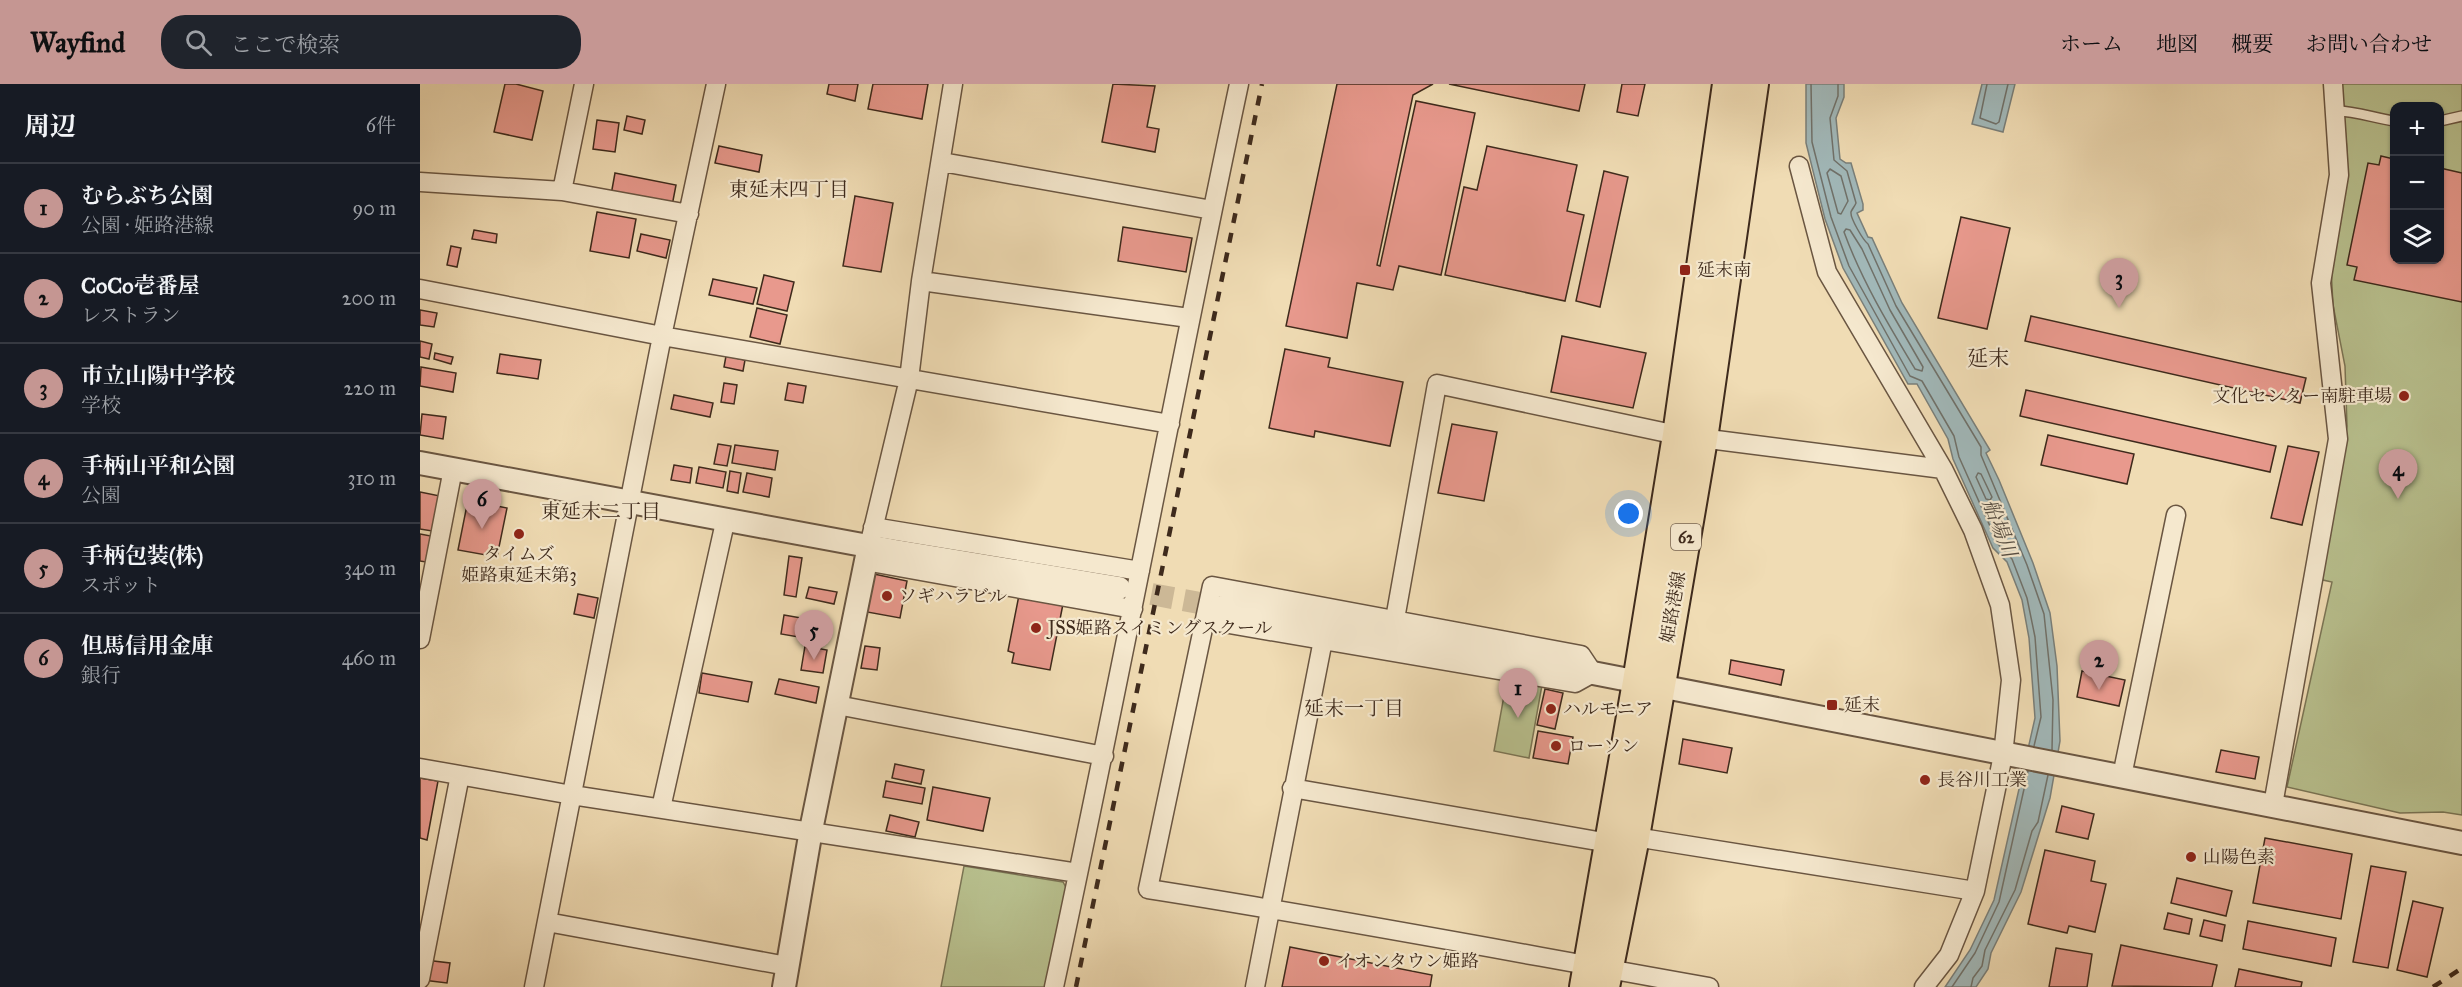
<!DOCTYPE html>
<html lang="ja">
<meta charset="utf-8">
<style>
body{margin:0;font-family:"IM FELL Great Primer","Noto Serif JP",serif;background:#20242c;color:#f1f3f6}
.controls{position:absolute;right:18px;top:18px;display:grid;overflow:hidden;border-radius:12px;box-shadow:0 2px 4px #0004}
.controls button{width:54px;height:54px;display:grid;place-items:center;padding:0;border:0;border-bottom:2px solid #363941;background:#171b24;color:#f1f3f6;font:30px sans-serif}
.you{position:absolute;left:1209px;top:430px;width:21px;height:21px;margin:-15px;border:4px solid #fff;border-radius:50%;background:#1a73e8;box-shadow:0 0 0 9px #1a73e833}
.badge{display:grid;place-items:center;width:39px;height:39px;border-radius:50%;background:#c59692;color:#111;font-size:20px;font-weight:700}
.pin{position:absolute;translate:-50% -50px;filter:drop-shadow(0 2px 3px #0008)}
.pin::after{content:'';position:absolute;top:32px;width:21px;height:18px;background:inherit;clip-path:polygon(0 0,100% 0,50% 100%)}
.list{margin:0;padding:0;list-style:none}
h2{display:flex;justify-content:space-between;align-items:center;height:78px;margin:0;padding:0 24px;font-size:26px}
h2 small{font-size:20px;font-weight:400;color:#9ea1a6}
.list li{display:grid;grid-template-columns:39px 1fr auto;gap:18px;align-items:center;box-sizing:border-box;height:90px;padding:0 24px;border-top:2px solid #363941}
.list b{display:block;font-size:22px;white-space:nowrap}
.list p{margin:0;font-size:20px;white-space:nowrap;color:#9ea1a6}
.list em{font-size:20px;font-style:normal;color:#9ea1a6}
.icon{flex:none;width:33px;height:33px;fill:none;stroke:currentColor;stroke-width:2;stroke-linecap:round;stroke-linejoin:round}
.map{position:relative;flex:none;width:2042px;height:903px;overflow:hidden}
header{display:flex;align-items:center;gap:36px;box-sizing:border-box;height:84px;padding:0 30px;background:#c59692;color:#111}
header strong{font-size:28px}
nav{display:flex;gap:33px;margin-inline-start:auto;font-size:21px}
.search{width:420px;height:54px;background:#20242c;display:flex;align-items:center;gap:15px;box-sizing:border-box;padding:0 21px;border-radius:24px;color:#9ea1a6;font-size:22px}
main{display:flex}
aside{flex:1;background:#171b24}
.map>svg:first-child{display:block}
.green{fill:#b8c08e;stroke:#7b7555;stroke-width:1.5;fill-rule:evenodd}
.water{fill:#a1b8b9;stroke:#797f7a;stroke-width:1.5}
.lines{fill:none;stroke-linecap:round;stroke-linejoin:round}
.shore{stroke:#70716a;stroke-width:1.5}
.building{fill:#e8998d;stroke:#3e2a1c;stroke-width:1.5}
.tertiary-tunnel{stroke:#ccb896;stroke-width:22;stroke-dasharray:22 11;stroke-linecap:butt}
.service-casing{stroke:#6a5642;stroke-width:12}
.minor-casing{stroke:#6a5642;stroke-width:21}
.tertiary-casing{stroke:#6a5642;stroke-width:26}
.primary-casing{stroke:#3e2a1c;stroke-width:32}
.service{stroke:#f5e8ce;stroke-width:9}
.minor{stroke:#f5e8ce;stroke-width:18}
.tertiary{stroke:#f5e8ce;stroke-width:22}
.primary{stroke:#f0dcb4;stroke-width:28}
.rail{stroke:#3e2a1c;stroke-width:4.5;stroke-dasharray:10 10;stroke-linecap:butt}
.poi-dot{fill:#8f2418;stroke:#f5e8ce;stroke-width:2}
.labels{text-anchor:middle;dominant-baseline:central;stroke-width:4.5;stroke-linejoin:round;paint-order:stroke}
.shield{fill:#f5e8ce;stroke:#756351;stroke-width:1.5}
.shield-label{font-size:16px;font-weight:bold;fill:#3e2a1c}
.poi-label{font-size:18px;fill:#3e2a1c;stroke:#f5e8ce;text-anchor:start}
.street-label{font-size:18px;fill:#3e2a1c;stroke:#f5e8ce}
.neighbourhood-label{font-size:20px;fill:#3e2a1c;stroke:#f5e8ce}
.water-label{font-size:20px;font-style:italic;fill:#574e43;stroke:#f5e8ce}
.quarter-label{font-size:21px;fill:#3e2a1c;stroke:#f5e8ce}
</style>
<header>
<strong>Wayfind</strong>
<div class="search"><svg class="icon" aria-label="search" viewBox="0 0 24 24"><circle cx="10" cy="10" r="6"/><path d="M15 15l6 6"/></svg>ここで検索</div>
<nav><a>ホーム</a><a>地図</a><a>概要</a><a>お問い合わせ</a></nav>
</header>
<main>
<aside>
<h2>周辺<small>6件</small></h2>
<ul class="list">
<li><span class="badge">1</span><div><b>むらぶち公園</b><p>公園 · 姫路港線</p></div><em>90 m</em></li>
<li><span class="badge">2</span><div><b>CoCo壱番屋</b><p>レストラン</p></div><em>200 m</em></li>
<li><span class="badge">3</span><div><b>市立山陽中学校</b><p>学校</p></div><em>220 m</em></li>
<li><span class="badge">4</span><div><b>手柄山平和公園</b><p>公園</p></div><em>310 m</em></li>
<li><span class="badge">5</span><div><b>手柄包装(株)</b><p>スポット</p></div><em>340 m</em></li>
<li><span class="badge">6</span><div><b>但馬信用金庫</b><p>銀行</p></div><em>460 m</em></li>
</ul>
</aside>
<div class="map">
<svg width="2042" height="903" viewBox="0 0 2042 903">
<rect width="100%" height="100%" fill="#f0dcb4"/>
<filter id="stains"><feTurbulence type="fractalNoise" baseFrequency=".00333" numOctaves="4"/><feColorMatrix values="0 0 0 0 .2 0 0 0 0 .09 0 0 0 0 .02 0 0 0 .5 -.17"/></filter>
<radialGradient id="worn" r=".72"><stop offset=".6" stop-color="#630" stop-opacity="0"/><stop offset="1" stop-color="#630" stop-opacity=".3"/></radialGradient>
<path class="green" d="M1921 0H2042V731L2023 728 1980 729 1867 703 1912 498 1903 496 1901 488 1927 342 1925 282 1913 221 1911 184 1926 95 1927 67ZM1974 22H2020V176H1974Z
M1087 595 1122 601 1109 674 1074 667Z
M544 782 643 798 648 807 626 903H521Z"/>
<path class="water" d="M1386 0H1424V13L1416 34 1420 75 1426 79H1431L1443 120V126L1437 129 1448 153 1452 154 1482 219 1570 366 1566 369 1579 396 1613 479 1630 529 1637 582 1640 657 1630 714 1601 808 1571 869 1568 885 1556 903H1525L1550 866 1574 816 1615 634 1609 554 1602 516 1587 478 1573 464 1533 375 1528 355 1497 300H1488L1423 184 1405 135 1386 59Z
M1562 0H1595L1583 48 1552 40Z"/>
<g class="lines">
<path class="shore" d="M1391 0 1392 58 1411 133 1429 182 1490 292 1502 297 1534 352 1539 373 1578 460 1592 475 1607 514 1615 553 1621 633 1614 662
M1418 0V12L1410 34 1414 76 1427 87 1436 119C1436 120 1431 127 1431 128 1430 134 1443 156 1448 160L1476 222 1561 363V371L1607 481 1624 530 1633 616 1632 666
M1567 0 1560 34 1576 40 1579 38 1588 0
M1410 85 1421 92 1428 117 1421 130 1418 129 1407 89Z
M1426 145 1430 146 1442 165 1470 226 1503 283 1502 287 1495 285C1468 240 1442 197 1424 148Z
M1558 389 1561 390 1572 413 1570 416 1566 415 1556 393Z
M1532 903 1555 869 1579 818 1608 687
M1551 903 1553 894 1562 882 1565 866 1595 806 1612 747 1618 738 1628 691"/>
</g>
<path class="building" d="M85 0H96L123 7 112 56 74 48Z
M409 0H438L435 17 407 10Z
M453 0H508L502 35 448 25Z
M693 0 735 2 727 43 739 45 735 68 682 58Z
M917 0H1013L993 11 957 181 960 182 996 17 1055 29 1021 191 979 182 973 206 937 199 927 254 866 242Z
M1029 0H1165L1159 27Z
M1202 0H1225L1218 32 1197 28Z
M207 32 225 36 222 50 204 46Z
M177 36 199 39 195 68 173 65Z
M299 62 342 71 339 88 295 79Z
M1067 62 1157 81 1147 127 1164 131 1145 217 1025 191 1044 103 1057 106Z
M1961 72 1974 75V176H2020V84L2042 89V218L1934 196 1937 183 1927 181 1948 79 1959 81Z
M1184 87 1208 93 1180 223 1156 217Z
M195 89 256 101 252 122 191 111Z
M435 112 473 119 461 188 423 182Z
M177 128 216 135 209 174 170 167Z
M1541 133 1590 144 1567 245 1518 234Z
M703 143 772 154 766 188 698 177Z
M54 146 77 150 76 159 52 155Z
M221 150 250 156 246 174 217 167Z
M31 162 41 164 37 183 27 181Z
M344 191 374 198 367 227 337 220Z
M293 195 337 204 333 220 289 211Z
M337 224 367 231 360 260 330 253Z
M0 226 17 229 14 243 0 241Z
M1611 232 1886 294 1880 319 1605 257Z
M1142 252 1226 269 1213 324 1131 308Z
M0 257 12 260 9 275 0 273Z
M865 265 910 274 908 283 983 298 970 362 895 347 894 353 849 344Z
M15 269 33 273 31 280 14 275Z
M80 270 121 276 118 295 77 289Z
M306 272 325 276 323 287 304 283Z
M1 283 36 289 33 308 0 302Z
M304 299 317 301 314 320 301 318Z
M368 299 386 302 383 319 365 316Z
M1606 306 1856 362 1850 388 1600 332Z
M254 311 293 319 290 333 251 325Z
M2 330 26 333 23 355 0 351Z
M1032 340 1077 348 1064 417 1018 409Z
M1628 351 1714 370 1707 400 1621 381Z
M298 360 311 362 307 382 294 380Z
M315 361 358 367 355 386 312 379Z
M1868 362 1899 368 1882 441 1851 434Z
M254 381 272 384 270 399 251 396Z
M279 383 306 388 303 404 276 399Z
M310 387 321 389 318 409 307 407Z
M327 389 352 394 349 413 323 408Z
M0 408 20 412 12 447 0 445Z
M48 416 87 424 77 473 38 466Z
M0 450 11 452 6 478 0 477Z
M369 472 382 474 376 513 364 511Z
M454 490 487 497 480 534 447 528Z
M389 503 417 508 414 520 386 514Z
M158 510 178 514 174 534 154 530Z
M599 511 643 520 630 586 592 579 594 569 588 567Z
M364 531 393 536 390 555 361 550Z
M385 562 407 566 403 589 381 586Z
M445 562 460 564 457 586 441 584Z
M1311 576 1364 586 1361 601 1309 590Z
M1662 587 1705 596 1699 622 1657 613Z
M282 589 332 598 328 618 279 609Z
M359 595 399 603 396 619 355 610Z
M1125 605 1143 609 1135 645 1117 641Z
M1118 647 1153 653 1148 680 1113 674Z
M1263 655 1312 664 1307 689 1259 680Z
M1801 666 1839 673 1835 695 1796 688Z
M475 680 504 686 501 700 472 694Z
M0 694 18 697 7 756 0 754Z
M466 697 505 704 502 720 463 713Z
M513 703 570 714 563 747 507 736Z
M1642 722 1674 730 1668 755 1636 748Z
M470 731 499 738 495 753 466 747Z
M1845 754 1932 770 1921 835 1833 819Z
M1625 766 1675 777 1671 797 1686 800 1675 848 1649 842 1647 849 1608 840Z
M1951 782 1986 788 1968 884 1933 878Z
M1757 794 1812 807 1806 832 1751 819Z
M1993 817 2023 824 2007 893 1977 886Z
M1748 829 1772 835 1769 850 1744 845Z
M1784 836 1805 841 1802 857 1780 852Z
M1828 837 1916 854 1911 882 1823 865Z
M1701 861 1797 881 1792 903 1692 902Z
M870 863 1012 891 1010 903H862Z
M1636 864 1672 870 1667 903H1629Z
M5 876 30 879 27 899 3 896Z
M1819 885 1882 898 1881 903H1815Z"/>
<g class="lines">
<path class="tertiary-tunnel" d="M699 504 801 523"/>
<defs>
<path id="service" d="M1916 27C1936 27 1954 34 1974 37
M2020 37 2042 32"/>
<path id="minor" d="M522 78 792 126
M1379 82 1407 188 1523 385 1553 446 1580 521 1591 596 1583 671 1555 807 1529 871 1504 903
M0 98 142 107 269 130
M142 107 164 0
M501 197 769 234
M0 205 242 252 750 340
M453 443 720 487
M449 462 489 295 501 197 533 0
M445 477 713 525
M975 535 1017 300 1257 351 1523 385
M786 536 1155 599 1173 589 1161 571 792 502 728 805C915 834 1102 870 1289 903
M0 555 33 385
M417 621 684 672
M0 684 152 711 658 789
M1702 692 1756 431
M872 704 1189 759
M1853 721 1918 355 1901 199 1919 91 1913 0
M241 724 306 434
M1215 753 1555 807
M127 838 367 882
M0 895 40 691
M114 903 242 252 296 0
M634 903C699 603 755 301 819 0
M835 903 903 556"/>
<path id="tertiary" d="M0 379 475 467 699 504
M801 523 1173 589 2042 759
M364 903 391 746 449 462"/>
<path id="primary" d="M1164 903 1217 598 1257 351 1307 0
M1185 903 1215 753 1283 355 1334 0"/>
</defs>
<use href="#service" class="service-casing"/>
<use href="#minor" class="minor-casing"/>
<use href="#tertiary" class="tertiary-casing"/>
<use href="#primary" class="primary-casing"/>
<use href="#service" class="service"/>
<use href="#minor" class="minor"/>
<use href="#tertiary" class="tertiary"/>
<use href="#primary" class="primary"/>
<path class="rail" d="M656 903 842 0
M2013 903 2042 884"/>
</g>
<g class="poi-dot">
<rect x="1259" y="180" width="12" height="12" rx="3"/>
<circle cx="1984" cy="312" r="6"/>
<circle cx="99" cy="450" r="6"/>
<circle cx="467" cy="512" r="6"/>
<circle cx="616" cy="544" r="6"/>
<rect x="1406" y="615" width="12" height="12" rx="3"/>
<circle cx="1131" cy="625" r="6"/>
<circle cx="1136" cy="662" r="6"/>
<circle cx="1505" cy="696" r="6"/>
<circle cx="1771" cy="773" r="6"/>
<circle cx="904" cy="877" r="6"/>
</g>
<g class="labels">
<rect class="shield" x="1251" y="440" width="30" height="26" rx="4.5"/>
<g class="shield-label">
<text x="1266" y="453">62</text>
</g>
<g class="poi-label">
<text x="1277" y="186">延末南</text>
<text x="1972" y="312" text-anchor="end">文化センター南駐車場</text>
<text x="99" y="470" text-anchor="middle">タイムズ<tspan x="99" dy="21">姫路東延末第3</tspan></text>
<text x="479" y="512">ソギハラビル</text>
<text x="628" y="544">JSS姫路スイミングスクール</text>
<text x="1424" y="621">延末</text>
<text x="1143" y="625">ハルモニア</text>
<text x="1148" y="662">ローソン</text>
<text x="1517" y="696">長谷川工業</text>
<text x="1783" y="773">山陽色素</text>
<text x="916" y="877">イオンタウン姫路</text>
</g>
<g class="street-label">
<text transform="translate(1253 523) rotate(-80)">姫路港線</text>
</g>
<g class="neighbourhood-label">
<text x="369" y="105">東延末四丁目</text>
<text x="181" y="427">東延末二丁目</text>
<text x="934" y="624">延末一丁目</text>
</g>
<g class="water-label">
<text transform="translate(1580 444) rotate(69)">船場川</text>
</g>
<g class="quarter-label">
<text x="1568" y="274">延末</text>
</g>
</g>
<rect width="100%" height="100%" filter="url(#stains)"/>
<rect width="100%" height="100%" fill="url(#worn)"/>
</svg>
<div class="controls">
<button>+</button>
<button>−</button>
<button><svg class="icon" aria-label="layers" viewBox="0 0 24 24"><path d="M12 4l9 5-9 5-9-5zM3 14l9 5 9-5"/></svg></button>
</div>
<div class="you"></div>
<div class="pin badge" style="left:1098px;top:634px">1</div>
<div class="pin badge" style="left:1679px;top:606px">2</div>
<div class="pin badge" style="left:1699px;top:224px">3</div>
<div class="pin badge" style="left:1978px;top:415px">4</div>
<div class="pin badge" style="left:394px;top:576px">5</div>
<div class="pin badge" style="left:62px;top:445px">6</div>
</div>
</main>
